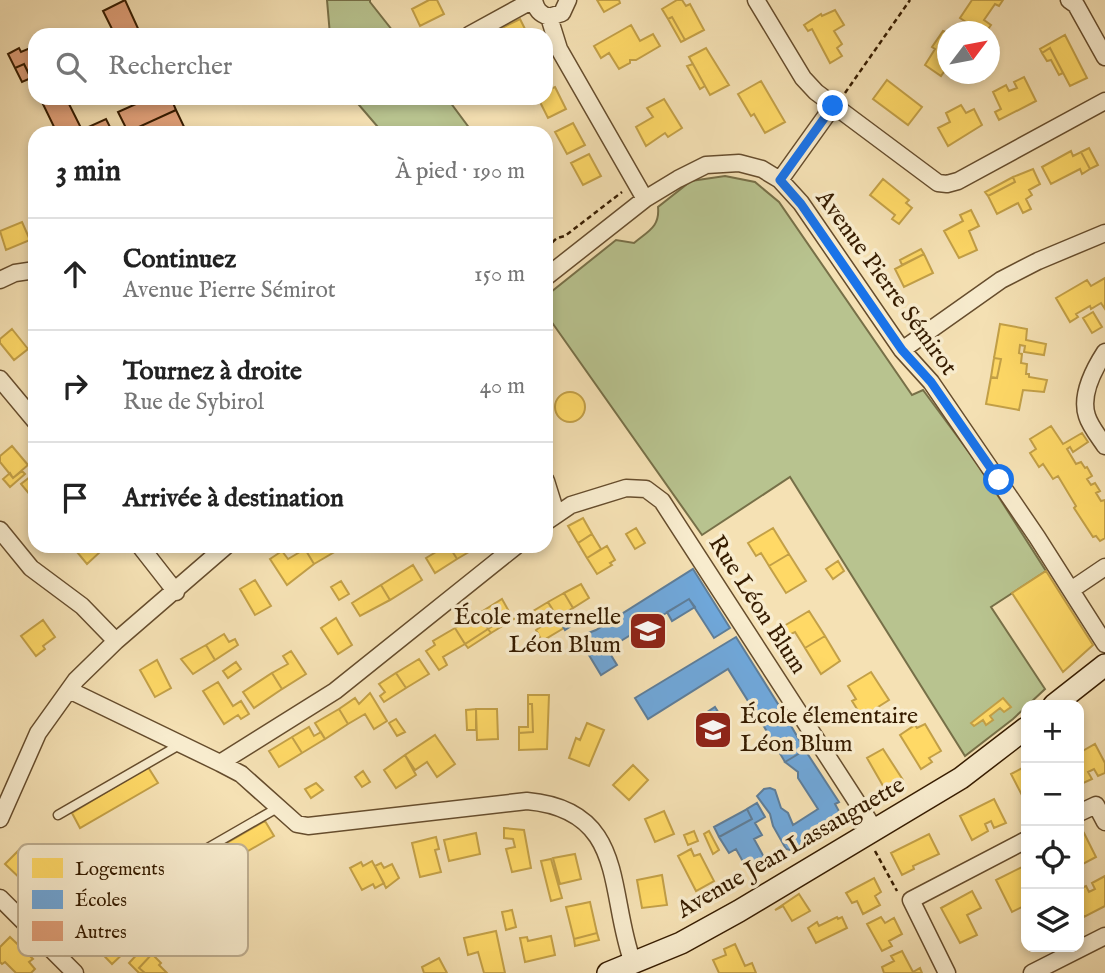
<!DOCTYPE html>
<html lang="fr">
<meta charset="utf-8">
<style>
body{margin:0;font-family:"IM FELL English",serif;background:#f2f2f2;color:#222}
.controls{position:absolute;right:21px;bottom:21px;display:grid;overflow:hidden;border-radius:14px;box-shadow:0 4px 10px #0003}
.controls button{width:63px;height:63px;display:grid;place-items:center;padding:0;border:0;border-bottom:2px solid #e0e0e0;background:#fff;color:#222;font:35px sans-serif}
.compass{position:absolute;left:937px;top:21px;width:63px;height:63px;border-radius:50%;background:#fff;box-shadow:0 4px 10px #0003;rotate:58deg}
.stop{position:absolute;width:21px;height:21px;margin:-16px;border:5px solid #1a73e8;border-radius:50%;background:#fff}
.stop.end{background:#1a73e8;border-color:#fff;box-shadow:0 2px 7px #0008}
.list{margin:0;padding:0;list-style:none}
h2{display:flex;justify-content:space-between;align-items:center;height:91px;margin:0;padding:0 28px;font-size:30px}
h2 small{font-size:23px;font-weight:400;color:#767676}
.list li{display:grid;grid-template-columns:46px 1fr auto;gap:21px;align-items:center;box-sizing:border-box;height:112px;padding:0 28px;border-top:2px solid #e0e0e0}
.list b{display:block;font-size:26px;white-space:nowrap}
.list p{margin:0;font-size:23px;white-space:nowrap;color:#767676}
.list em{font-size:23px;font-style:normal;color:#767676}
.icon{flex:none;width:38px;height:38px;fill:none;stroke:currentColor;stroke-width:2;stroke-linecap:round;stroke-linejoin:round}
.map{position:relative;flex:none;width:1105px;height:973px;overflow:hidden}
.search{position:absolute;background:#fff;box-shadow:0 4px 10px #0003;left:28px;top:28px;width:525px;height:77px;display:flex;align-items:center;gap:18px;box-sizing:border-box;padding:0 24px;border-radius:21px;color:#767676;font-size:26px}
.panel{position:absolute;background:#fff;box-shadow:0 4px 10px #0003;left:28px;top:126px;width:525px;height:427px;border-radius:21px}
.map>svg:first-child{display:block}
.green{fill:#b8c38f;stroke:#777048;stroke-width:2}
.homes{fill:#ffd966;stroke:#c3a047;stroke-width:2}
.schools{fill:#6fa8dc;stroke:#5e7e9a;stroke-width:2}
.building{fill:#e0a079;stroke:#361c00;stroke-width:2}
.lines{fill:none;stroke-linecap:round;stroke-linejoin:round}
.lane-casing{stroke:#664d2d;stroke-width:11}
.street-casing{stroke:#664d2d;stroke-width:19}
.secondary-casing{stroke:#361c00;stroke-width:24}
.path{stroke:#361c00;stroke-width:2.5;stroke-dasharray:5 3.5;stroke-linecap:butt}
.lane{stroke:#f8ecce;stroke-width:8}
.street{stroke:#f8ecce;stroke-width:16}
.secondary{stroke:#f8ecce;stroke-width:21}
.route{stroke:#1a73e8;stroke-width:9}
.labels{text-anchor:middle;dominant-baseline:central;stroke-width:7;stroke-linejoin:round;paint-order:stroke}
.street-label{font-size:24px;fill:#361c00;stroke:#f8ecce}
.poi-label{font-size:24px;fill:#361c00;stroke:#f8ecce;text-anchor:end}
.key{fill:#f8ecce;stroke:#beae90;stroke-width:2}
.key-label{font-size:19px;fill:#361c00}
</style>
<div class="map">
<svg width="1105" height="973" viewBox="0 0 1105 973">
<rect width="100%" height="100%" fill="#f5e1b4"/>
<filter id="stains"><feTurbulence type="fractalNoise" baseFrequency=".00286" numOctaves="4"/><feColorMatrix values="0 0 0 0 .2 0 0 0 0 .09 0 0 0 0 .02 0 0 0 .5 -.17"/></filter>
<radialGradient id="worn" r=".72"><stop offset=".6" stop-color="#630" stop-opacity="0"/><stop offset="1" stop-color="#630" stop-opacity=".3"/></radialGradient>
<path class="green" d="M327 0H370V2L396 35H330Z
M353 98H447L473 133H383Z
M725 176 755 182 779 202 912 395 923 390 977 463 1046 571 991 607 1045 689 1013 719 965 756 790 477 702 535 546 314V296L616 240 634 243C648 231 660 227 658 207L691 181Z"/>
<path class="homes" d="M429 0H437L444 14 420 26 412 9Z
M597 0H619L620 3 604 12Z
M677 0H682L686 6 690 4 704 30 685 40 672 17 668 19 662 9Z
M972 0H1003L999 6 995 4 984 20 991 25 986 32H981L960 18Z
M835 10 844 25 834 31 842 44 837 48 842 56 830 63 812 29 808 31 804 25 821 14 822 16Z
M672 17 685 40 681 42 668 19Z
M520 19 528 35H505L502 28Z
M631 25 640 41 653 34 660 46 636 60H630V63L619 69 609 53 601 58 594 46Z
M943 31 948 33V66L941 76 925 65 935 49 932 47Z
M1065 35 1087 78 1070 86 1050 48 1042 53 1040 49Z
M706 48 729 85 710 95 689 57Z
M1050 48 1063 73 1059 75 1051 60 1047 61 1042 53Z
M693 64 705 86 700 89 687 66Z
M1024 77 1036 101 999 120 995 112 1001 109 993 92 1006 85 1009 91 1017 88 1014 82Z
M887 80 922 107 908 125 873 99Z
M761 81 785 122 765 133 754 114 751 116 738 94Z
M555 87 566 109 548 118 538 98H546V91Z
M664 99 682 128 668 137 665 133 646 146 636 127 653 117 647 108Z
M961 105 966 113 974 109 982 125 948 146 938 128 950 122 946 113Z
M573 123 585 145 567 154 555 132Z
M1089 148 1098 165 1090 169 1081 152Z
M1071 151 1073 156 1081 152 1090 169 1082 174 1080 169 1051 184 1042 167Z
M589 154 601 176 583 185 571 163Z
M1033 169 1040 184 1029 190 1032 195 1026 199 1031 209 1023 213 1018 203 997 214 988 196 1015 182 1013 177Z
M1013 177 1015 182 988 196 985 192Z
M883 179 909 200 906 203 912 208 899 224 892 219 895 215 870 195Z
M971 210 979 226 969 231 977 250 959 258 944 231 963 221 960 215Z
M22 222 30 240 6 250 0 231Z
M921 249 924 254 902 265 900 260Z
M924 254 933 273 904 287 895 269Z
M1105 278V309L1101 303 1091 309 1090 306 1076 314 1078 317 1070 322 1056 298 1087 280 1091 286Z
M1093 312 1102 327 1092 333 1083 318Z
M1000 324 1027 329 1026 340 1046 344 1044 355 1024 352 1025 346 1020 345 1019 353 1022 354 1021 363 1027 364 1026 374H1029V377L1047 380 1044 392 1023 390 1019 410 986 404 991 377 997 378 1001 359 994 358Z
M12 329 28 349 14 360 0 343V339Z
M994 358 1001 359 997 378 991 377Z
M555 407a15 15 0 1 1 30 0a15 15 0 1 1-30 0Z
M1051 426 1063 444 1082 433 1088 442 1073 452 1070 447 1067 449 1076 464 1081 462 1085 468 1087 467 1092 476 1087 479 1091 485 1095 483 1100 491 1096 493 1101 501 1105 500V538L1100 541 1096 536 1093 537 1074 508 1076 506 1058 476 1053 479 1043 464 1039 467 1030 453 1036 449 1030 439Z
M12 446 28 465 13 478 0 462V456Z
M22 471 25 474 10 487 3 479 10 473 13 478Z
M35 473V501L21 484Z
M583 518 592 534 578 543 568 526Z
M636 528 645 543 635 549 626 534Z
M773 528 789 554 769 566 761 553 756 556 748 543Z
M592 534 601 549 587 558 578 543Z
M72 546H95L100 552 87 564Z
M308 546H334L336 551 314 564 305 549Z
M446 546H449L457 559 435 573 426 558Z
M449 546H479L457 559Z
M607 546 615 560 610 563 612 565 597 574 587 558Z
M305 549 314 564 287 585 270 559 282 551 288 559Z
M789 554 806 581 786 593 769 566Z
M838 561 844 571 833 579 826 569Z
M413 565 422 580 390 600 381 585Z
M1046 571 1093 645 1063 672 1012 593Z
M255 580 271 606 255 615 240 589Z
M341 581 349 594 339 600 331 587Z
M581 584 589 598 573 608 564 593Z
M381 585 390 600 360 616 352 603Z
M564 593 573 608 557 617 548 602Z
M502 599 511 615 488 629 478 614Z
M548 602 564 628 542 641 536 630 542 626 533 611Z
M809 611 825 636 805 648 795 632 789 635 784 626Z
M478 614 488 629 465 644 455 628Z
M511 615 514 619 491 633 488 629Z
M336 618 352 645 338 654 321 628Z
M43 620 55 637 43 646 45 649 36 656 21 636Z
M455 628 465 644 443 657 447 665 439 670 426 651 435 645 433 641Z
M488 629 491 633 468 648 465 644Z
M224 634 229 642 235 639 238 645 215 660 206 645Z
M825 636 840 661 821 674 805 648Z
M206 645 215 660 193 674 181 659Z
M291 651 306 674 282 689 272 673 288 664 283 656Z
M419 659 429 674 406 688 396 673Z
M157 660 171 688 155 697 140 670Z
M236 662 241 669 228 678 223 671Z
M871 672 889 700 862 717 852 701 856 699 848 686Z
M272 673 282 689 254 708 243 692Z
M396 673 406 688 384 702 380 696 385 692 379 684Z
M218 682 233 706 241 701 249 714 241 719 238 715 224 724 203 691Z
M370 693 387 721 374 729 365 714 348 724 339 709 355 698 359 704Z
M528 695H549L547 749 519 750V733L533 732 532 704H528Z
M1003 698 1011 707 1004 712 1000 708 990 716 993 720 986 725 983 720 974 726 971 723Z
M528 704H532L533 732 519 733V727H528Z
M339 709 348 724 325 739 315 723Z
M476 709V730H467L466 710Z
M476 709H497L498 739 477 740Z
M396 719 405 732 397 736 389 723Z
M587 723 604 730 589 766 569 758 576 738 580 740Z
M925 724 941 751 929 758 932 762 921 769 900 735 915 725 917 728Z
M309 727 314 736 321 732 325 739 302 753 292 737Z
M435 735 455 764 437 777 427 762 415 770 405 755Z
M292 737 302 753 279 767 269 751Z
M1095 744 1105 763V773L1098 776 1094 769 1088 772 1092 779 1079 785V753Z
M883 749 903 780 886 791 867 758Z
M405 755 416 775 396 788 384 770Z
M633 765 648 780 629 800 613 785Z
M1026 766V803L1011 774Z
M148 767 158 783 80 828 72 813Z
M363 771 370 782 362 787 355 777Z
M316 783 323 790 311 798 305 789Z
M994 799 1006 823 994 828 991 821 985 824 988 831 972 840 960 816Z
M664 811 674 834 655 842 645 819Z
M265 821 274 836 196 881 187 866Z
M504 828 524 830 531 868 512 872 506 849 515 847 513 839 504 838Z
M694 831 698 841 688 845 684 835Z
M709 831 719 850 713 854 704 834Z
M476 833 480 854 449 861 444 840Z
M1084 833 1096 857 1083 864 1079 857V836Z
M929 834 939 854 913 866 914 869 902 875 891 853Z
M436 837 439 849 435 850 441 872 420 877 412 843Z
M691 849 694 856 700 854 714 881 696 891 678 856Z
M19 850 41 870 44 867 51 873 37 888 30 881 27 885 5 864Z
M575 854 581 879 560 884 553 858Z
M551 859 562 898 551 901 541 861Z
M372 861 384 883 375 888 373 884 362 890 350 868 361 862 363 866Z
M381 863 384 868 392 864 399 878 386 888 375 866Z
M1022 867 1026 876V905L1012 912 996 880Z
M662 875 667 905 642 908 637 880Z
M1105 876V906L1084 917 1079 907V889L1086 886 1089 892 1095 889 1092 883Z
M874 878 881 892 875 896 880 905 863 914 857 901 852 903 846 893Z
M972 891 981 908 967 915 977 935 960 943 941 908Z
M799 894 810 911 792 921 783 906 775 910Z
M590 902 597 933 574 939 566 907Z
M512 910 516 927 506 930 502 912Z
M837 917 838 919 842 917 847 928 816 943 808 928 817 922 819 926Z
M881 917 885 923 894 918 902 934 889 941 892 946 882 951 867 924Z
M89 923 94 928 99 923 126 951 112 964 87 938 84 941 77 934Z
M496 931 505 973H484L478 952 468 955 464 938Z
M597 933 599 940 575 946 574 939Z
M551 936 555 955 525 962 520 938 527 937 528 941Z
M10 937 33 959 29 962 35 969 31 973H16L5 962 2 964 0 962V947Z
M735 944 745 966 752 963 756 973H719L713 960 726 955 724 949Z
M144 947 152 954 139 968 145 973H139L129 963Z
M902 951 913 972 920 968 922 973H884L882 967 894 961 891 956Z
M152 954 161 963 159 965 167 973H145L139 968Z
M439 958 447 973H424L422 967Z"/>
<path class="schools" d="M693 569 730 628 714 638 689 599 611 647 610 644 606 647 617 665 601 675 578 637 596 630Z
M689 599 695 607 672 621 667 612Z
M577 614 580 620 565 630 561 623Z
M736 637 783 712 763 725 728 669 648 719 635 698Z
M715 707 725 723 708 734 698 718Z
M783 712 805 750 785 762 763 725Z
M805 750 839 802 835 804 842 817 825 827 821 837 815 841H807L796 849 790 850 786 849 773 826 770 814 757 796 764 789 770 788 775 790 781 808 788 813 793 825 818 809 798 778V772L785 762Z
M757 803 765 817 755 823 762 835 754 839 765 859 747 869 736 849 729 853 719 837 752 819 747 809Z
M747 809 752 819 719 837 714 827Z"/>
<path class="building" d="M125 0 141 35H115L103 11Z
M35 46V87L24 64 15 68 8 54 19 48 21 52Z
M24 64 31 78 22 82 15 68Z
M40 98H66L82 130 106 119 113 133H57Z
M144 98H171L176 110 128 132 118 112 145 100Z
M176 110 187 133H133L132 130Z"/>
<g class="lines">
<defs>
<path id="lane" d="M58 815 181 744
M173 868 279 807"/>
<path id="street" d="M534 0C536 10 540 14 549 17L562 13 568 0
M756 0 803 78 816 92 938 183 947 184 958 181 1105 101
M1069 0 1076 5 1105 57
M549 17 559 49 645 199
M469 35 533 0
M780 180 833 106
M546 277 645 199 678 179 706 165 739 163 762 169 780 180 801 203 902 350 931 382 1037 537 1105 644
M0 280 15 273 35 270
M902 350 1001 280 1038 261 1105 233
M1105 352C1094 369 1080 395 1087 416 1090 426 1099 437 1105 446
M0 379 35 421
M546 481 556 513
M546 522 571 505 626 488 646 489 662 501 875 830
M0 530 31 568 82 606 116 641
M140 546 176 592
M1071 590 1105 567
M69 690 220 763 335 691 516 546
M220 763 241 774 297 824 308 826 527 801C628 810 607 893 633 963
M1079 813 1096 805 1105 822
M0 819 38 733 76 680 116 641 226 546
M0 898 75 973
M947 973 911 900 1026 840
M1032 973 1105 936"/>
<path id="secondary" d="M1054 705 1105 665
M608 973 681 943 739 911 961 778 1026 728"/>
</defs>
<use href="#lane" class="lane-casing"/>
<use href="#street" class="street-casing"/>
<use href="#secondary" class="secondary-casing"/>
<path class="path" d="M845 93 910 0
M546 248 557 238 565 236 622 192
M875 851 897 891"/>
<use href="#lane" class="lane"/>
<use href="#street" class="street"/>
<use href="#secondary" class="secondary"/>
</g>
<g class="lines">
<path class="route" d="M833 106 780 180 801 204 902 350 931 382 999 480"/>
</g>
<defs>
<symbol id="school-square" viewBox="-11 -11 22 22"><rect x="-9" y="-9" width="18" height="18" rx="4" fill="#8f2418" stroke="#f8ecce"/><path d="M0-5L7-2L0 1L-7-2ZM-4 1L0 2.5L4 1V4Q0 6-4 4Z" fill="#fff"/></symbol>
</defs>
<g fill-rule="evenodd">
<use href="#school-square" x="626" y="609" width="44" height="44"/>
<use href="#school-square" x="691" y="708" width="44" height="44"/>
</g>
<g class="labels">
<g class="street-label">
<text transform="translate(886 283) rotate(54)">Avenue Pierre Sémirot</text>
<text transform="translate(757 605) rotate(57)">Rue Léon Blum</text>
<text transform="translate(791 848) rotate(-30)">Avenue Jean Lassauguette</text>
</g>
<g class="poi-label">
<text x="621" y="617">École maternelle<tspan x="621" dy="28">Léon Blum</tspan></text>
<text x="740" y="716" text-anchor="start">École élementaire<tspan x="740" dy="28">Léon Blum</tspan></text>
</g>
</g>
<rect x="18" y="844" width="230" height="112" rx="10" class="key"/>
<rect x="32" y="858" width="31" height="20" fill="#ffd966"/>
<rect x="32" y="890" width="31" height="19" fill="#6fa8dc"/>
<rect x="32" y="921" width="31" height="20" fill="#e0a079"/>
<g class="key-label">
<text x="75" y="875">Logements</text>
<text x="75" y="906">Écoles</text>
<text x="75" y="938">Autres</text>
</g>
<rect width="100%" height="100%" filter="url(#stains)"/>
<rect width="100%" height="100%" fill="url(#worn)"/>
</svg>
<div class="controls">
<button>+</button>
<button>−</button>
<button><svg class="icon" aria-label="locate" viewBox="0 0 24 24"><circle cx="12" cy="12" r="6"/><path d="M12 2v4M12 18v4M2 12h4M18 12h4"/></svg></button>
<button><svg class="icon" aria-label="layers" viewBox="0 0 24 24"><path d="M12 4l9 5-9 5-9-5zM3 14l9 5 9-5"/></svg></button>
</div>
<svg class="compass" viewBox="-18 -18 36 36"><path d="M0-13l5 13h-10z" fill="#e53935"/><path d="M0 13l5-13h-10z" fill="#767676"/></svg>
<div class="stop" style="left:999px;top:480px"></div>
<div class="stop end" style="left:833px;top:106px"></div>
<div class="search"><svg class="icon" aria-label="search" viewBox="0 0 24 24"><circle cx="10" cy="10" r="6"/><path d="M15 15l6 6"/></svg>Rechercher</div>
<section class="panel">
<h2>3 min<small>À pied · 190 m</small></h2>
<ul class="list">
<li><svg class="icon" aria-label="ahead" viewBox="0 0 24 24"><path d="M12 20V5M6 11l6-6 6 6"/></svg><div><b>Continuez</b><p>Avenue Pierre Sémirot</p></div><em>150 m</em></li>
<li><svg class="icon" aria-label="right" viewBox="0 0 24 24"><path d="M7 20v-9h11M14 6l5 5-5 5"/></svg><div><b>Tournez à droite</b><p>Rue de Sybirol</p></div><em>40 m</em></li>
<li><svg class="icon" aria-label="arrive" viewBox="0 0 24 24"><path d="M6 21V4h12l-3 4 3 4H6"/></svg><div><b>Arrivée à destination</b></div></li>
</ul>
</section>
</div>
